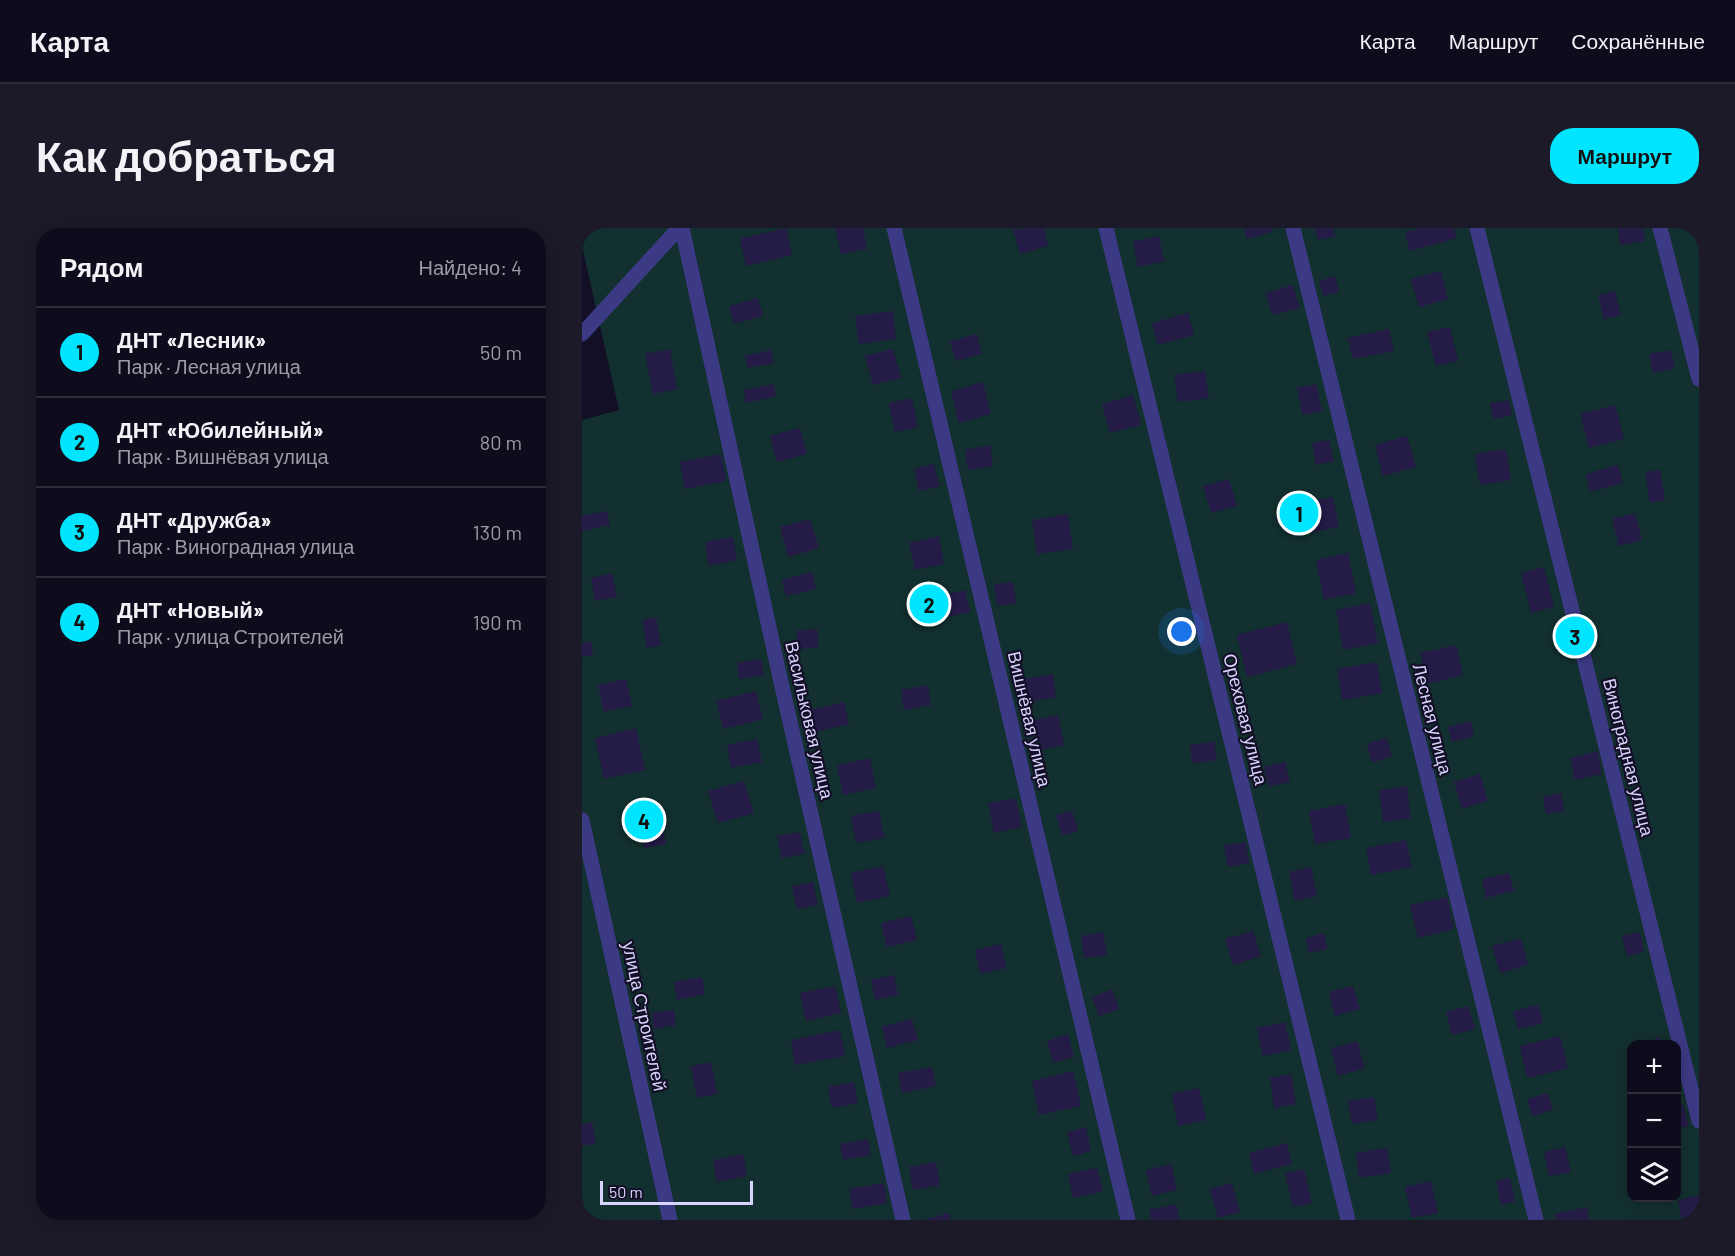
<!DOCTYPE html>
<html lang="ru">
<meta charset="utf-8">
<style>
body{margin:0;font-family:Barlow,sans-serif;background:#1c1929;color:#f1f3f6}
.controls{position:absolute;right:18px;bottom:18px;display:grid;overflow:hidden;border-radius:12px;box-shadow:0 3px 15px #0003}
.controls button{width:54px;height:54px;display:grid;place-items:center;padding:0;border:0;border-bottom:2px solid #2e2b3b;background:#0e0b1c;color:#f1f3f6;font:30px sans-serif}
.scale{position:absolute;left:18px;bottom:15px;width:153px;box-sizing:border-box;padding-left:6px;border:3px solid #d9d4ff;border-top:0;font-size:16px;line-height:21px;white-space:nowrap;color:#d9d4ff;-webkit-text-stroke:4px #130f26;paint-order:stroke}
.you{position:absolute;left:600px;top:404px;width:21px;height:21px;margin:-15px;border:4px solid #fff;border-radius:50%;background:#1a73e8;box-shadow:0 0 0 9px #1a73e833}
.badge{display:grid;place-items:center;width:39px;height:39px;border-radius:50%;background:#00e5ff;color:#111;font-size:20px;font-weight:700}
.pin{position:absolute;translate:-50% -50%;border:3px solid #fff;box-shadow:0 2px 6px #0006}
.list{margin:0;padding:0;list-style:none}
h2{display:flex;justify-content:space-between;align-items:center;height:78px;margin:0;padding:0 24px;font-size:26px}
h2 small{font-size:20px;font-weight:400;color:#9b9ba3}
.list li{display:grid;grid-template-columns:39px 1fr auto;gap:18px;align-items:center;box-sizing:border-box;height:90px;padding:0 24px;border-top:2px solid #2e2b3b}
.list b{display:block;font-size:22px;white-space:nowrap}
.list p{margin:0;font-size:20px;white-space:nowrap;color:#9b9ba3}
.list em{font-size:20px;font-style:normal;color:#9b9ba3}
.icon{flex:none;width:33px;height:33px;fill:none;stroke:currentColor;stroke-width:2;stroke-linecap:round;stroke-linejoin:round}
.map{position:relative;flex:none;width:1117px;height:992px;overflow:hidden;border-radius:24px}
header{display:flex;align-items:center;gap:36px;box-sizing:border-box;height:84px;padding:0 30px;background:#0e0b1c;border-bottom:2px solid #2e2b3b}
header strong{font-size:28px}
nav{display:flex;gap:33px;margin-inline-start:auto;font-size:21px}
.intro{display:flex;align-items:center;justify-content:space-between;box-sizing:border-box;height:144px;padding:0 36px}
h1{margin:0;font-size:42px}
.button{padding:15px 27px;border-radius:24px;background:#00e5ff;color:#111;font-size:21px;font-weight:700}
main{display:flex;gap:36px;padding:0 36px}
aside{flex:1;background:#0e0b1c;border-radius:24px;box-shadow:0 3px 15px #0003}
.map>svg:first-child{display:block}
.green{fill:#12302f;fill-rule:evenodd}
.building{fill:#241b47}
.lines{fill:none;stroke-linecap:round;stroke-linejoin:round}
.minor{stroke:#3d3a85;stroke-width:15}
.tertiary{stroke:#3d3a85;stroke-width:15}
.labels{text-anchor:middle;dominant-baseline:central;stroke-width:4.5;stroke-linejoin:round;paint-order:stroke}
.street-label{font-size:18px;fill:#d9d4ff;stroke:#130f26}
</style>
<header>
<strong>Карта</strong>
<nav><a>Карта</a><a>Маршрут</a><a>Сохранённые</a></nav>
</header>
<div class="intro"><h1>Как добраться</h1><a class="button">Маршрут</a></div>
<main>
<aside>
<h2>Рядом<small>Найдено: 4</small></h2>
<ul class="list">
<li><span class="badge">1</span><div><b>ДНТ «Лесник»</b><p>Парк · Лесная улица</p></div><em>50 m</em></li>
<li><span class="badge">2</span><div><b>ДНТ «Юбилейный»</b><p>Парк · Вишнёвая улица</p></div><em>80 m</em></li>
<li><span class="badge">3</span><div><b>ДНТ «Дружба»</b><p>Парк · Виноградная улица</p></div><em>130 m</em></li>
<li><span class="badge">4</span><div><b>ДНТ «Новый»</b><p>Парк · улица Строителей</p></div><em>190 m</em></li>
</ul>
</aside>
<div class="map">
<svg width="1117" height="992" viewBox="0 0 1117 992">
<rect width="100%" height="100%" fill="#130f26"/>
<path class="green" d="M0 0H1117V992H0V192L37 182 0 18ZM1050 816H1094V970H1050Z"/>
<path class="building" d="M204 0 210 27 164 38 158 11Z
M253 0H281L285 21 259 26Z
M462 0 466 18 438 26 431 1Z
M662 0H690L691 4 665 11Z
M733 0H751L753 8 736 12Z
M839 0H872L875 10 828 23 823 4Z
M1036 0H1061L1063 13 1038 17Z
M577 8 582 33 556 39 551 14Z
M859 43 866 71 837 79 829 51Z
M753 48 757 64 741 68 737 53Z
M711 57 718 80 690 87 684 65Z
M1033 63 1039 87 1022 91 1016 67Z
M176 70 181 88 152 96 147 78Z
M311 83 314 111 277 116 273 88Z
M606 85 612 107 576 117 570 95Z
M868 99 876 133 854 138 845 104Z
M807 101 812 123 771 131 766 110Z
M395 106 400 126 374 133 368 113Z
M88 121 95 161 71 166 63 126Z
M311 121 319 150 291 157 283 128Z
M189 122 192 135 166 140 163 128Z
M1089 122 1093 140 1071 145 1067 126Z
M623 143 627 170 596 174 592 147Z
M401 154 409 186 377 195 369 163Z
M192 156 194 168 164 175 162 162Z
M734 156 740 183 721 187 715 160Z
M551 167 559 197 528 205 520 176Z
M330 170 336 199 313 204 307 175Z
M927 172 930 187 911 191 908 175Z
M1033 177 1042 211 1007 220 998 186Z
M218 200 225 226 195 234 188 208Z
M825 208 834 239 801 248 793 217Z
M747 212 752 233 734 237 730 215Z
M408 217 411 238 386 242 383 222Z
M924 221 929 252 898 257 893 226Z
M139 226 144 253 103 261 98 234Z
M352 236 358 258 337 263 332 241Z
M1036 237 1041 255 1008 264 1004 246Z
M1078 242 1083 272 1068 275 1063 244Z
M647 251 655 278 629 285 621 258Z
M751 269 757 299 716 307 711 277Z
M25 283 28 297 0 303V288Z
M1053 285 1060 312 1037 318 1030 291Z
M486 286 491 321 455 326 450 292Z
M228 291 237 320 206 329 198 299Z
M357 308 362 336 333 342 327 315Z
M151 309 155 332 127 338 123 314Z
M766 325 774 365 742 372 734 332Z
M962 339 972 379 949 385 939 345Z
M230 344 234 361 204 368 200 352Z
M30 345 35 369 13 373 9 350Z
M431 354 434 375 415 378 412 356Z
M383 362 388 384 339 395 335 373Z
M788 375 796 415 761 422 754 382Z
M74 389 79 417 65 420 60 392Z
M705 394 715 436 665 449 655 407Z
M235 401 237 419 217 421 214 403Z
M9 413 11 427 0 429V415Z
M874 417 881 447 845 456 838 425Z
M179 431 182 447 157 451 155 435Z
M795 434 800 465 760 472 755 441Z
M471 446 474 469 447 474 443 451Z
M44 451 50 478 22 484 16 457Z
M346 457 349 477 322 482 319 462Z
M174 463 181 491 141 501 134 473Z
M262 474 267 496 229 505 224 483Z
M476 487 482 517 458 522 452 492Z
M889 493 892 508 870 514 866 499Z
M54 500 63 542 22 551 13 510Z
M805 510 810 528 790 535 785 516Z
M175 511 180 534 149 540 145 517Z
M632 513 635 532 610 535 608 517Z
M1016 523 1020 546 993 552 988 530Z
M288 530 294 560 261 567 255 537Z
M703 534 708 554 687 559 682 539Z
M898 546 906 573 880 581 872 554Z
M162 553 172 585 136 595 126 563Z
M825 558 829 590 801 594 797 562Z
M979 565 982 583 964 586 961 569Z
M434 570 440 599 412 605 406 575Z
M763 576 769 610 733 616 727 583Z
M77 582 84 616 62 620 56 586Z
M297 583 302 610 274 615 269 588Z
M490 583 496 603 480 607 474 587Z
M218 604 222 626 200 630 195 608Z
M824 612 830 639 789 647 784 620Z
M664 614 667 635 646 639 642 617Z
M301 638 308 668 275 675 269 645Z
M729 639 735 668 713 673 707 644Z
M927 645 932 663 904 670 900 651Z
M231 654 236 677 215 681 210 658Z
M865 669 872 701 836 710 828 677Z
M329 688 335 712 305 719 299 695Z
M671 703 679 728 651 737 643 711Z
M521 704 525 727 502 730 499 708Z
M1058 704 1062 724 1045 728 1040 708Z
M742 705 745 721 727 725 724 710Z
M939 710 946 737 918 745 910 718Z
M419 716 424 740 398 746 393 722Z
M312 747 316 767 293 772 289 752Z
M120 749 123 766 95 772 92 754Z
M253 758 259 785 224 793 218 765Z
M771 758 778 781 753 788 747 764Z
M530 761 537 781 517 788 510 769Z
M956 777 961 795 936 801 931 783Z
M886 778 893 801 870 807 864 784Z
M92 782 94 797 72 801 70 785Z
M330 791 336 812 305 820 300 799Z
M703 794 709 822 681 828 675 800Z
M258 802 263 828 213 837 209 812Z
M486 806 492 829 471 835 465 813Z
M978 808 986 840 945 850 938 818Z
M1078 809 1080 816H1060Z
M775 813 783 840 756 848 749 820Z
M129 834 135 866 115 870 109 838Z
M350 839 354 858 320 865 316 845Z
M491 843 499 878 457 887 450 853Z
M709 846 714 876 692 880 688 850Z
M272 854 276 875 250 880 246 859Z
M617 860 624 892 596 898 590 866Z
M966 865 971 882 950 888 945 871Z
M792 869 796 892 770 896 766 873Z
M1101 876 1107 898 1094 901V878Z
M10 894 14 915 0 918V897Z
M504 899 509 923 491 928 485 904Z
M286 911 289 927 261 932 258 916Z
M705 915 710 936 672 946 667 925Z
M983 919 989 944 967 948 962 924Z
M805 920 809 945 777 950 774 925Z
M161 926 165 948 135 954 131 932Z
M354 934 358 957 331 962 327 939Z
M589 936 595 962 570 968 564 942Z
M515 940 521 963 491 970 486 946Z
M722 941 730 975 711 979 703 945Z
M928 950 933 973 919 977 914 953Z
M849 953 856 985 830 990 823 959Z
M302 955 305 975 271 981 267 961Z
M650 955 658 984 636 990 628 961Z
M1117 967V987L1099 990 1096 972Z
M594 976 598 992H569L567 982Z
M1005 979 1007 992H974L973 986Z
M367 985 369 992H345V991Z"/>
<g class="lines">
<path class="minor" d="M100 0 199 454 321 992
M312 0 546 992
M524 0 766 992
M711 0 954 992
M895 0 1117 893
M1078 0 1117 151
M0 106 97 0"/>
<path class="tertiary" d="M0 592 88 992"/>
</g>
<g class="labels">
<g class="street-label">
<text transform="translate(448 491) rotate(77)">Вишнёвая улица</text>
<text transform="translate(664 491) rotate(76)">Ореховая улица</text>
<text transform="translate(851 491) rotate(76)">Лесная улица</text>
<text transform="translate(228 492) rotate(77)">Васильковая улица</text>
<text transform="translate(1047 529) rotate(76)">Виноградная улица</text>
<text transform="translate(63 788) rotate(78)">улица Строителей</text>
</g>
</g>
</svg>
<div class="controls">
<button>+</button>
<button>−</button>
<button><svg class="icon" aria-label="layers" viewBox="0 0 24 24"><path d="M12 4l9 5-9 5-9-5zM3 14l9 5 9-5"/></svg></button>
</div>
<div class="scale">50 m</div>
<div class="you"></div>
<div class="pin badge" style="left:717px;top:285px">1</div>
<div class="pin badge" style="left:347px;top:376px">2</div>
<div class="pin badge" style="left:993px;top:408px">3</div>
<div class="pin badge" style="left:62px;top:592px">4</div>
</div>
</main>
